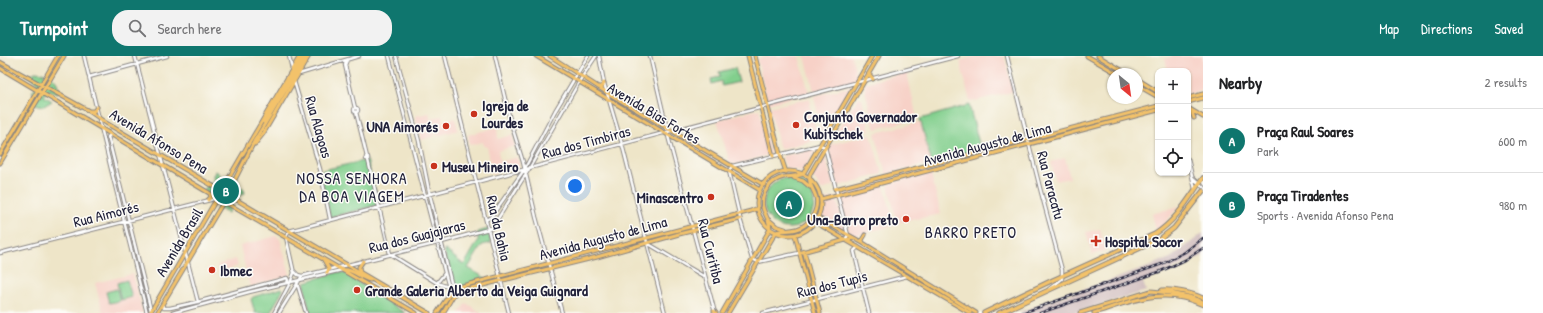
<!DOCTYPE html>
<meta charset="utf-8">
<style>
body{margin:0;font-family:"Patrick Hand",sans-serif;background:#f2f2f2;color:#202124}
.controls{position:absolute;right:12px;top:12px;display:grid;overflow:hidden;border-radius:8px;box-shadow:0 1px 3px #0004}
.controls button{width:36px;height:36px;display:grid;place-items:center;padding:0;border:0;border-bottom:1px solid #e0e0e0;background:#fff;color:#202124;font:20px sans-serif}
.compass{position:absolute;left:1107px;top:12px;width:36px;height:36px;border-radius:50%;background:#fff;box-shadow:0 1px 3px #0004;rotate:151deg}
.you{position:absolute;left:575px;top:130px;width:14px;height:14px;margin:-10px;border:3px solid #fff;border-radius:50%;background:#1a73e8;box-shadow:0 0 0 6px #1a73e833}
.badge{display:grid;place-items:center;width:26px;height:26px;border-radius:50%;background:#0f766e;color:#fff;font-size:13px;font-weight:700}
.pin{position:absolute;translate:-50% -50%;border:2px solid #fff;box-shadow:0 1px 4px #0006}
.list{margin:0;padding:0;list-style:none}
h2{display:flex;justify-content:space-between;align-items:center;height:52px;margin:0;padding:0 16px;font-size:17px}
h2 small{font-size:13px;font-weight:400;color:#757577}
.list li{display:grid;grid-template-columns:26px 1fr auto;gap:12px;align-items:center;box-sizing:border-box;height:64px;padding:0 16px;border-top:1px solid #e0e0e0}
.list b{display:block;font-size:15px;white-space:nowrap}
.list p{margin:0;font-size:13px;white-space:nowrap;color:#757577}
.list em{font-size:13px;font-style:normal;color:#757577}
.icon{flex:none;width:22px;height:22px;fill:none;stroke:currentColor;stroke-width:2;stroke-linecap:round;stroke-linejoin:round}
.map{position:relative;flex:none;width:1203px;height:257px;overflow:hidden}
header{display:flex;align-items:center;gap:24px;box-sizing:border-box;height:56px;padding:0 20px;background:#0f766e;color:#fff}
header strong{font-size:19px}
nav{display:flex;gap:22px;margin-inline-start:auto;font-size:14px}
.search{width:280px;height:36px;background:#f2f2f2;display:flex;align-items:center;gap:10px;box-sizing:border-box;padding:0 14px;border-radius:16px;color:#757577;font-size:15px}
main{display:flex}
aside{flex:1;background:#fff}
.map>svg:first-child{display:block}
.built{fill:#f7d1c7}
.industrial{fill:#d2bfc0}
.green{fill:#82cf8d;stroke:#527864}
.lines{fill:none;stroke-linecap:round;stroke-linejoin:round}
.minor-casing{stroke:#888482;stroke-width:4.5}
.major-casing{stroke:#888482;stroke-width:5}
.highway-casing{stroke:#888482;stroke-width:5.5}
.minor{stroke:#fff;stroke-width:2.5}
.major{stroke:#f3c26a;stroke-width:3}
.highway{stroke:#f3c26a;stroke-width:3.5}
.rail-casing{stroke:#22223b;stroke-width:2.5}
.rail{stroke:#fdfcf7;stroke-width:1;stroke-dasharray:3;stroke-linecap:butt}
.poi-dot{fill:#c8321e;stroke:#fdfcf7;stroke-width:1.5}
.labels{text-anchor:middle;dominant-baseline:central;stroke-width:3;stroke-linejoin:round;paint-order:stroke}
.poi-label{font-size:15px;font-weight:bold;fill:#22223b;stroke:#fdfcf7;text-anchor:start}
.street-label{font-size:15px;fill:#22223b;stroke:#fdfcf7}
.neighbourhood-label{font-size:16px;letter-spacing:1px;fill:#22223b;stroke:#fdfcf7}
</style>
<header>
<strong>Turnpoint</strong>
<div class="search"><svg class="icon" aria-label="search" viewBox="0 0 24 24"><circle cx="10" cy="10" r="6"/><path d="M15 15l6 6"/></svg>Search here</div>
<nav><a>Map</a><a>Directions</a><a>Saved</a></nav>
</header>
<main>
<div class="map">
<svg width="1203" height="257" viewBox="0 0 1203 257">
<rect width="100%" height="100%" fill="#fdfcf7"/>
<filter id="ink" filterUnits="userSpaceOnUse"><feTurbulence type="fractalNoise" baseFrequency=".025" numOctaves="2"/><feDisplacementMap in="SourceGraphic" scale="8" xChannelSelector="R" yChannelSelector="G"/><feConvolveMatrix kernelMatrix="1 2 1 2 8 2 1 2 1" color-interpolation-filters="sRGB"/></filter>
<filter id="wash" filterUnits="userSpaceOnUse"><feTurbulence type="fractalNoise" baseFrequency=".012" numOctaves="4" result="noise"/><feDisplacementMap in="SourceGraphic" scale="16" xChannelSelector="R" yChannelSelector="G"/><feGaussianBlur stdDeviation="0.9" result="paint"/><feColorMatrix in="noise" values="0 0 0 0 0 0 0 0 0 0 0 0 0 0 0 0 0 1.4 0 .05"/><feComposite in="paint" operator="in"/></filter>
<g filter="url(#wash)">
<rect width="100%" height="100%" fill="#eee5c8"/>
<path class="built" d="M770 0H799L809 37 768 48 757 3Z
M805 0H851L858 22 856 25 814 35Z
M975 0H1004L1013 34 1012 36 970 46 960 5Z
M1173 0H1203V34L1188 38V15H1168L1165 3Z
M907 16 917 63 876 73 874 71 864 30 865 27Z
M853 30 825 78H822L814 40Z
M859 41 862 43 870 74 832 82Z
M809 43 818 83 780 93 769 51Z
M759 53 771 98 734 109 730 107 717 64Z
M429 57 435 80 421 84 415 60Z
M442 60 444 66 455 62 458 74 437 80 432 62Z
M921 66 931 107 886 118 875 77Z
M497 71 498 83 512 79 515 90 498 95 500 106 518 101 519 109 518 111 492 118 487 90 484 91 483 86 470 89 468 79Z
M871 78 882 118 838 130 828 91 829 89Z
M814 93 816 94 803 115 788 113 786 112 782 100Z
M823 99 825 101 834 130 821 134 816 125 811 120Z
M1065 102 1070 122 1056 125 1051 106Z
M930 114 941 158 897 167 888 129Z
M883 127 895 169 853 180 849 177 838 139Z
M836 141 845 172 843 174 821 159 822 145Z
M1179 150 1162 171 1156 174 1152 158Z
M1100 173 1106 194 1092 199 1086 176Z
M276 180 280 183 290 218 288 220 250 231 240 190Z
M236 203 238 210 219 216 217 209Z
M133 218 143 257H103L95 227Z
M466 247 482 257H459Z"/>
<path class="industrial" d="M1203 177V200L1143 226 1146 235 1073 257H1016L1151 210 1161 205 1168 204Z"/>
<path class="green" d="M735 12 739 26 722 30 721 25 712 28 711 23 720 21 719 16Z
M35 16 45 17 44 19 49 22 50 20C57 24 59 29 58 37L48 34 44 40 52 45 44 50 34 48 39 40 32 36 38 28 29 20Z
M969 49 981 95 932 108 920 63Z
M367 104 379 149 330 161 320 116 323 114Z
M216 115C223 119 222 132 230 133 234 134 239 132 243 132L245 137C230 144 233 143 228 157L214 148 218 142 204 134 208 128 215 131 213 119Z
M764 147a25 25 0 1 1 50 0a25 25 0 1 1-50 0Z
M488 173 491 187 482 189 468 212 489 224 458 231 452 229 444 193 464 209 478 185V176Z
M338 216 345 217 352 221 353 223 386 243 389 247 405 257H310L305 233V226Z
M127 224 132 241 121 244 117 227Z
M282 232 283 234 270 257H255L251 243 253 241Z
M117 233 120 245 109 247 106 236Z"/>
</g>
<g filter="url(#ink)">
<g class="lines">
<defs>
<path id="minor" d="M84 0 112 117 147 257
M135 0 198 246
M289 0 292 13
M389 0 445 217 448 228 455 233
M396 0 419 85 429 135 451 226 452 229 458 231
M445 0 509 257
M495 0 510 64 523 106 536 161 562 257
M599 0 604 27 622 88 665 257
M650 0 667 73
M1007 0 1041 136 1062 214V223L1049 233
M347 4 345 9 355 52
M299 18 359 0
M89 21 167 0
M294 25 320 113 330 163
M354 54a2 2 0 1 1 4 0a2 2 0 1 1-4 0Z
M356 56 367 101
M111 78 108 81 109 84 151 255
M668 80 715 257
M366 101H368V103H366Z
M1188 103 1195 133
M368 104 390 198 437 227 459 235
M1193 122 1203 131
M486 164 491 161 524 114 555 55 588 0
M647 187 705 221
M858 191 854 195 869 257
M0 197 218 142
M799 197 758 206 752 203 741 166 729 115 732 110 820 89 825 91 848 179 845 184
M294 215 298 219 302 220
M302 220 442 186 492 172 529 113 582 21 596 0
M297 227 306 257
M437 227 445 217
M162 249 164 252H170L197 246 287 222 288 224 287 227
M172 257 249 236 342 214
M274 257 290 227 294 217 286 181 289 175 958 0
M279 257 302 220
M763 257 907 220"/>
<path id="major" d="M536 0 760 134
M550 0 606 36 764 129
M748 0 773 100
M755 0 780 98 786 116
M1087 0 1118 18
M1098 0 1128 18
M0 6 89 55 106 67 429 257
M0 12 204 134 416 257
M869 18 873 23
M1137 23 1158 36
M1137 29 1158 41
M598 31H602L604 27
M1188 42 1203 38
M1188 46 1203 42
M1188 52 1203 61
M1191 54 1194 62
M89 55H94L97 51
M264 66 303 0
M255 88 263 78 309 0
M0 98 58 0
M0 107 64 0
M757 147a32 32 0 1 1 64 0a32 32 0 1 1-64 0Z
M794 122 803 125 810 131
M835 133 1158 50
M821 143 1158 54
M208 144 211 141 210 138
M818 162 863 187 976 257
M769 164 776 170 785 173
M815 166 970 257
M795 179 815 257
M863 187 862 184 865 179
M804 195 820 257
M802 196 853 182
M324 204 329 213 327 217
M342 214C352 212 360 222 370 224
M360 217 359 211 363 205
M1162 234C1174 233 1192 237 1203 242
M714 255 716 257
M150 257 300 0
M157 257 224 145 255 84 306 0
M437 257 451 236 458 231 751 155 758 152
M443 257 454 238 459 235 597 201 679 178 740 163
M722 257 770 173C770 165 765 159 763 152 760 138 770 124 784 121 791 120 796 121 803 118L872 0
M728 257 776 176C783 174 790 175 797 173 810 169 819 154 816 141 813 132 808 128 810 118L879 0
M1080 257 1151 235 1171 237 1189 241 1203 246
M1094 257C1132 245 1164 230 1203 249"/>
<path id="highway" d="M984 257 1053 224 1155 178C1176 165 1189 142 1203 122
M999 257 1160 183 1174 172 1203 135"/>
</defs>
<use href="#minor" class="minor-casing"/>
<use href="#major" class="major-casing"/>
<use href="#highway" class="highway-casing"/>
<use href="#minor" class="minor"/>
<use href="#major" class="major"/>
<use href="#highway" class="highway"/>
<defs>
<path id="rail" d="M1022 257 1162 208 1185 196 1203 182
M1040 257 1159 216 1185 204 1203 192"/>
</defs>
<use href="#rail" class="rail-casing"/>
<use href="#rail" class="rail"/>
</g>
</g>
<g class="poi-dot">
<circle cx="474" cy="58" r="4"/>
<circle cx="796" cy="69" r="4"/>
<circle cx="446" cy="70" r="4"/>
<circle cx="434" cy="110" r="4"/>
<circle cx="711" cy="141" r="4"/>
<circle cx="906" cy="163" r="4"/>
<path d="M1094 179h4v4h4v4h-4v4h-4v-4h-4v-4h4z"/>
<circle cx="212" cy="214" r="4"/>
<circle cx="357" cy="234" r="4"/>
</g>
<g class="labels">
<g class="poi-label">
<text x="482" y="49">Igreja de<tspan x="482" dy="17">Lourdes</tspan></text>
<text x="804" y="60">Conjunto Governador<tspan x="804" dy="17">Kubitschek</tspan></text>
<text x="438" y="70" text-anchor="end">UNA Aimorés</text>
<text x="442" y="110">Museu Mineiro</text>
<text x="703" y="141" text-anchor="end">Minascentro</text>
<text x="898" y="163" text-anchor="end">Una-Barro preto</text>
<text x="1105" y="185">Hospital Socor</text>
<text x="220" y="214">Ibmec</text>
<text x="365" y="234">Grande Galeria Alberto da Veiga Guignard</text>
</g>
<g class="street-label">
<text transform="translate(654 57) rotate(31)">Avenida Bias Fortes</text>
<text transform="translate(319 71) rotate(74)">Rua Alagoas</text>
<text transform="translate(159 85) rotate(31)">Avenida Afonso Pena</text>
<text transform="translate(586 86) rotate(-15)">Rua dos Timbiras</text>
<text transform="translate(987 88) rotate(-15)">Avenida Augusto de Lima</text>
<text transform="translate(1051 129) rotate(75)">Rua Paracatu</text>
<text transform="translate(106 158) rotate(-14)">Rua Aimorés</text>
<text transform="translate(499 172) rotate(77)">Rua da Bahia</text>
<text transform="translate(417 180) rotate(-14)">Rua dos Guajajaras</text>
<text transform="translate(603 182) rotate(-15)">Avenida Augusto de Lima</text>
<text transform="translate(179 186) rotate(-59)">Avenida Brasil</text>
<text transform="translate(711 195) rotate(76)">Rua Curitiba</text>
<text transform="translate(832 228) rotate(-14)">Rua dos Tupis</text>
</g>
<g class="neighbourhood-label">
<text x="352" y="122">NOSSA SENHORA<tspan x="352" dy="18">DA BOA VIAGEM</tspan></text>
<text x="971" y="176">BARRO PRETO</text>
</g>
</g>
</svg>
<div class="controls">
<button>+</button>
<button>−</button>
<button><svg class="icon" aria-label="locate" viewBox="0 0 24 24"><circle cx="12" cy="12" r="6"/><path d="M12 2v4M12 18v4M2 12h4M18 12h4"/></svg></button>
</div>
<svg class="compass" viewBox="-18 -18 36 36"><path d="M0-13l5 13h-10z" fill="#e53935"/><path d="M0 13l5-13h-10z" fill="#757577"/></svg>
<div class="you"></div>
<div class="pin badge" style="left:789px;top:148px">A</div>
<div class="pin badge" style="left:226px;top:135px">B</div>
</div>
<aside>
<h2>Nearby<small>2 results</small></h2>
<ul class="list">
<li><span class="badge">A</span><div><b>Praça Raul Soares</b><p>Park</p></div><em>600 m</em></li>
<li><span class="badge">B</span><div><b>Praça Tiradentes</b><p>Sports · Avenida Afonso Pena</p></div><em>980 m</em></li>
</ul>
</aside>
</main>
